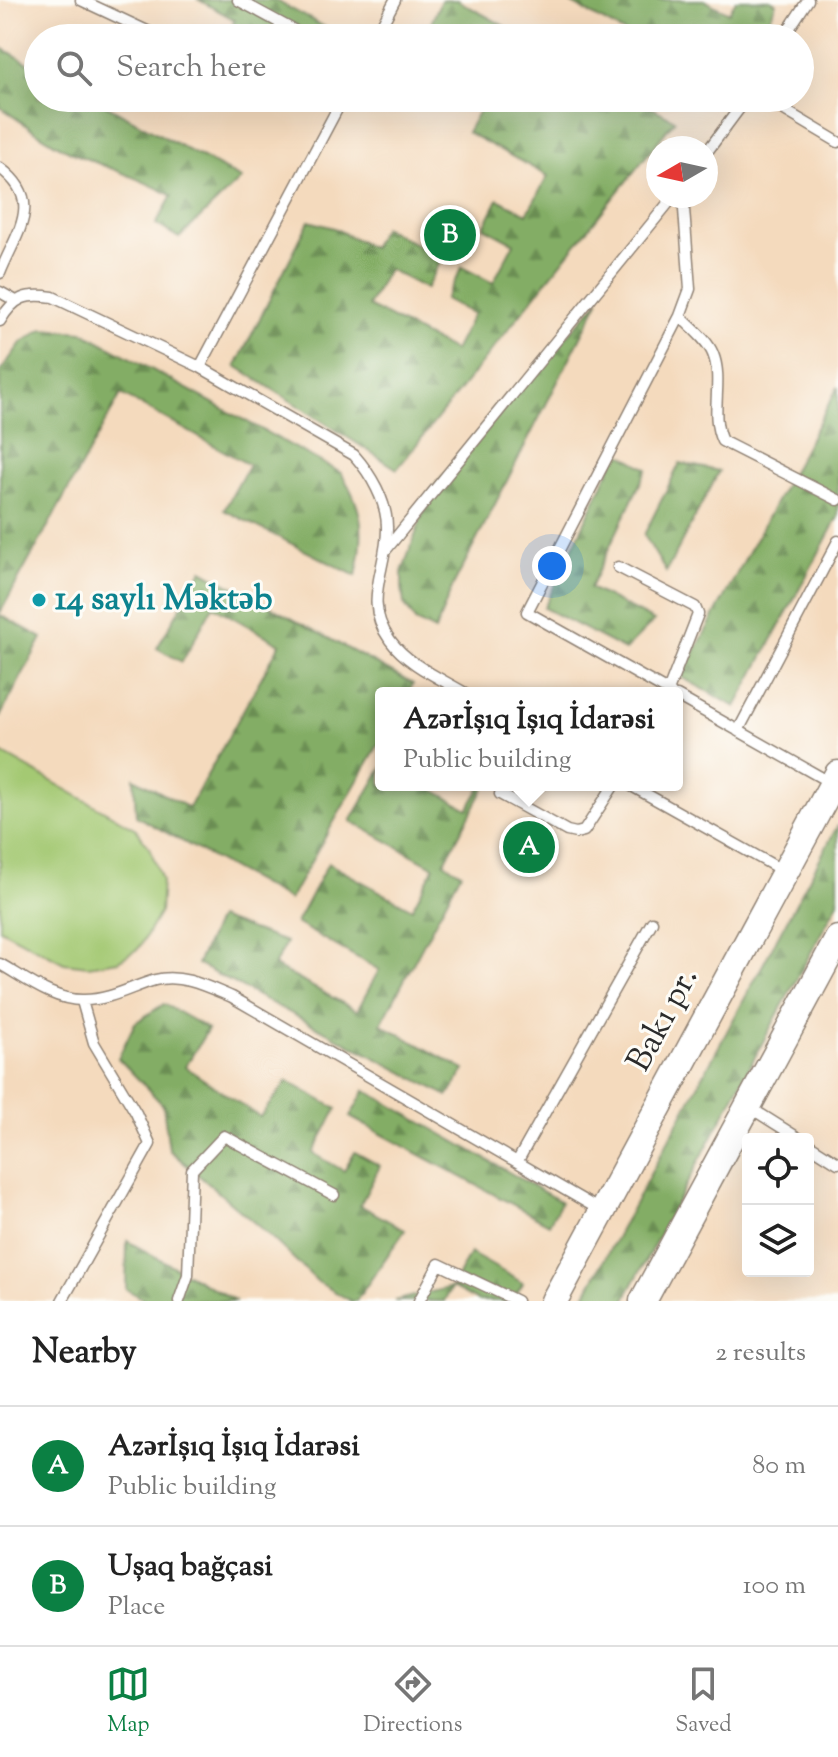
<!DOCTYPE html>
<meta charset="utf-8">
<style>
body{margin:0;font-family:"Sorts Mill Goudy",serif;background:#f2f2f2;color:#222}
.controls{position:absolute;right:24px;bottom:24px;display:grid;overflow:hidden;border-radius:8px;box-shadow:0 8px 32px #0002}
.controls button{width:72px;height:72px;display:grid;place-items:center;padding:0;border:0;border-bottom:2px solid #e0e0e0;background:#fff;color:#222;font:40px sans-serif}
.compass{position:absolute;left:646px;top:136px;width:72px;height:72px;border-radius:50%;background:#fff;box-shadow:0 8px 32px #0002;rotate:261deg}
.you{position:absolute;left:552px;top:566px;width:28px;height:28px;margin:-20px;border:6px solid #fff;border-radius:50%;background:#1a73e8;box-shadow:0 0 0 12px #1a73e833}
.badge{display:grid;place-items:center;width:52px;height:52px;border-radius:50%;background:#0b8043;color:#fff;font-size:26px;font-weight:700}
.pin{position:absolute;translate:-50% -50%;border:4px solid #fff;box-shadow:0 2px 8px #0006}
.popup{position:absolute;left:375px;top:687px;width:308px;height:104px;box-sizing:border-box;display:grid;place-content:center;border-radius:8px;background:#fff;filter:drop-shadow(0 2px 6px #0005);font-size:26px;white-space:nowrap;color:#767676}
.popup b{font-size:30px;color:#222}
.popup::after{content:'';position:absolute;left:50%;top:100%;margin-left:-16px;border:16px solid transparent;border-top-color:#fff}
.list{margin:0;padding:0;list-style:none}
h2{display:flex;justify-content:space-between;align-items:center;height:104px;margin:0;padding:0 32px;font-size:34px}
h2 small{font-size:26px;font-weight:400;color:#767676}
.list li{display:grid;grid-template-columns:52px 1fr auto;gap:24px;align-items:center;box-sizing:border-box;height:120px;padding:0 32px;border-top:2px solid #e0e0e0}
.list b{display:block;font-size:30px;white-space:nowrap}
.list p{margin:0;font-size:26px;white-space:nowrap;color:#767676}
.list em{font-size:26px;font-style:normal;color:#767676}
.icon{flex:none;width:44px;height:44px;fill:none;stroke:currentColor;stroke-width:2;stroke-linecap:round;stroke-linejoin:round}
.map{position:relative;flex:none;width:838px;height:1301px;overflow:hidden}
.search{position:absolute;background:#fff;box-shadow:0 8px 32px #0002;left:24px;right:24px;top:24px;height:88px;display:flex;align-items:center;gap:20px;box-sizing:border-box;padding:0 28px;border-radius:44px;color:#767676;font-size:30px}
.sheet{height:344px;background:#fff}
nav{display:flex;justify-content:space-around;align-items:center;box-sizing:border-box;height:112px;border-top:2px solid #e0e0e0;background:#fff;font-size:22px;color:#767676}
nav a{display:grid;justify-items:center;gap:4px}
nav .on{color:#0b8043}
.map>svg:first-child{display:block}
.forest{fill:url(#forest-firs);stroke:#576c48;stroke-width:2}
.garden{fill:#a4c973;stroke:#687a4f;stroke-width:2}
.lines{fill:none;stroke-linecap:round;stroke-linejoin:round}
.service-casing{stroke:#908274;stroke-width:13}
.tertiary-casing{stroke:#908274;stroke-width:29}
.service{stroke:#fff;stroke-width:10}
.tertiary{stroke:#fff;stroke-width:26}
.culture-dot{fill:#0f9aa8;stroke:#fdfcf7;stroke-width:3}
.labels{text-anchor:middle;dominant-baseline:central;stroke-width:6;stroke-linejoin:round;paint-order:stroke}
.culture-label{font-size:34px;font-weight:bold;fill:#0d838f;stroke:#fdfcf7;text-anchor:start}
.street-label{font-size:34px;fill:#2b2b2b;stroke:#fdfcf7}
</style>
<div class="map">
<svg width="838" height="1301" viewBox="0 0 838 1301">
<defs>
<pattern id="forest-firs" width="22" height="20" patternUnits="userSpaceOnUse" patternTransform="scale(2)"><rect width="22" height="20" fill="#83ad65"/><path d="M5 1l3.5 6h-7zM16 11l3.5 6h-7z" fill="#6b8d53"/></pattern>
</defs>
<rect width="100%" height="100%" fill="#fdfcf7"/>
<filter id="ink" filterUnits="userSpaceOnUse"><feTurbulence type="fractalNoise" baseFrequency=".0125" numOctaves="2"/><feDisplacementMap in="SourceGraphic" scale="16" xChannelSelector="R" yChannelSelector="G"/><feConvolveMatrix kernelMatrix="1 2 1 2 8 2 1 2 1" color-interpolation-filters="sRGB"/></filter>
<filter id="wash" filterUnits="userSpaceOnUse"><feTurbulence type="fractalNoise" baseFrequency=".006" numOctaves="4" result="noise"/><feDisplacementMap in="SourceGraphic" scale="32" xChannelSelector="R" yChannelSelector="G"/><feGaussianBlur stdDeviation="1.8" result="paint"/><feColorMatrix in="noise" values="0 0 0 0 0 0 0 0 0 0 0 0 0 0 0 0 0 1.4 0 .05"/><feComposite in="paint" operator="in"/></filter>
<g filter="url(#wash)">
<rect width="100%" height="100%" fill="#f4dabd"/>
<path class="forest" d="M199 0H275L330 30 320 38H226L235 20Z
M441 0H457L526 38H425Z
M565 0H704L729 13 736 0H770L776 3 763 38H634Z
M0 47 38 68V98H93L241 179 179 238 156 224 172 196C140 177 103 167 69 151 44 139 22 122 0 107Z
M486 98H634L675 120 397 469 236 366 309 221 334 228 372 248 383 227 442 258 426 289 388 269 368 306 454 351 473 314 445 299 462 267 493 283 514 243 484 227 498 199 527 214 548 176 467 132Z
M600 299 451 590 435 631 415 621 404 604 402 587V572L432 489Z
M43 329 83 332 341 473C365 510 365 535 356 576L224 510 249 465 121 394 0 613V372L21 343Z
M838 387V517L736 707 681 677Z
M618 452 647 469 590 588 654 621 625 650 544 608Z
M680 463 719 471 666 572 644 535Z
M202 570 413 684 408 693H381V740L289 900 136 816 134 778 189 808 280 644 213 606 182 662 157 648Z
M0 615 42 638 0 717Z
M381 770V785H425L468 809 482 785H486L444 863 461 873 381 1024 465 1070 448 1096 197 964 218 918 286 942 274 966 357 1011 379 970 296 923 328 863 412 909 434 867 351 821Z
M838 825V902L624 1301H582Z
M164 1004 208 1029 185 1067 260 1117 287 1081 337 1109 313 1153 344 1171 355 1152 380 1166 360 1205 405 1230 356 1301H351L318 1282 271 1237 169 1150 163 1105 118 1058 135 1023Z
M365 1090 561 1202 549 1224 350 1117Z
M127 1241 236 1301H147L126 1289Z
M470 1253 523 1283 512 1301H478L452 1287 444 1301H394L452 1287Z"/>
<path class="garden" d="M0 752 136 829 150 849 162 880 160 912 139 948 118 961 88 966 64 963 0 929Z"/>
</g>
<g filter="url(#ink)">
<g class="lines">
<defs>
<path id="service" d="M81 0 162 38
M238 0 308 38
M375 38 395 0
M783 38 808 0
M764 98 838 142
M706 153 747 98
M0 168C45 201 17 231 0 273
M0 292 16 301
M680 316C690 327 707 339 713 354 724 381 709 414 722 441L838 500
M0 321C14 297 26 293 53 297L200 367 343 98
M200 367 354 455C370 473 387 501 387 527 388 568 361 601 390 640 408 665 440 678 465 693
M385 551 674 196
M618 567 695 607 698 614 668 691
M671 693 527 612 680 316 690 289 683 196
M677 696 831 783
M738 731 838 541
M630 785 785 872
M500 794 567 831 576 833 584 831 614 785
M0 964C25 978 54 1001 84 1000 110 1000 131 987 155 980 181 973 208 987 232 997L600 1210
M749 1107 800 1139
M808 1144 838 1163
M517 1162 652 922
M62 1301 150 1144 136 1113 94 1043 82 1001
M179 1301 188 1275 192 1170 224 1136 334 1195
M419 1301 439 1264 517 1301"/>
<path id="tertiary" d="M554 1301 838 774
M643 1301 838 939"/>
</defs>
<use href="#service" class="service-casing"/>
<use href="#tertiary" class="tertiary-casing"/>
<use href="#service" class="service"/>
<use href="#tertiary" class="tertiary"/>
</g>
</g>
<circle class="culture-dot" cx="39" cy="600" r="8"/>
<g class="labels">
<g class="culture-label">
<text x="55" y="600">14 saylı Məktəb</text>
</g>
<g class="street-label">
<text transform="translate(664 1020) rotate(-62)">Bakı pr.</text>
</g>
</g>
</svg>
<div class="controls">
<button><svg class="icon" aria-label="locate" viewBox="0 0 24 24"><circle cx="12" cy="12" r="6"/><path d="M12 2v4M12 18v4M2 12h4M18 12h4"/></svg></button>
<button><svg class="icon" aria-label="layers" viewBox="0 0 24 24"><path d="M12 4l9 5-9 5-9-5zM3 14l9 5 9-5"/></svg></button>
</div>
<svg class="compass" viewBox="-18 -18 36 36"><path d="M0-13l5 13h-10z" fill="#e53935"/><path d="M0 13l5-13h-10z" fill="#767676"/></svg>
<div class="you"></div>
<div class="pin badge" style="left:529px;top:847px">A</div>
<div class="popup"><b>Azərİşıq İşıq İdarəsi</b>Public building</div>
<div class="pin badge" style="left:450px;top:235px">B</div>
<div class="search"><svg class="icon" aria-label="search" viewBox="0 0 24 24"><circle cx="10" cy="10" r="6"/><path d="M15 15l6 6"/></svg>Search here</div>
</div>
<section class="sheet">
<h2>Nearby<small>2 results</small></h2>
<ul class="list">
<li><span class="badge">A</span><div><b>Azərİşıq İşıq İdarəsi</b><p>Public building</p></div><em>80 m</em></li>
<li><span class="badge">B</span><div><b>Uşaq bağçasi</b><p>Place</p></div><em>100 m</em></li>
</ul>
</section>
<nav>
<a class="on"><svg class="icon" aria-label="map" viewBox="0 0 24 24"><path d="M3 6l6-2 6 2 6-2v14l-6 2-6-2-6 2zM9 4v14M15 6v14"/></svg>Map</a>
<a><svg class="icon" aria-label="directions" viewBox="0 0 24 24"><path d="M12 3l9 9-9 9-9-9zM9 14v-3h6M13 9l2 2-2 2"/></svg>Directions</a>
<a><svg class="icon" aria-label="saved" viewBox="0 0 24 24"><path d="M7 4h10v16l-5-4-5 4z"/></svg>Saved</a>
</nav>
